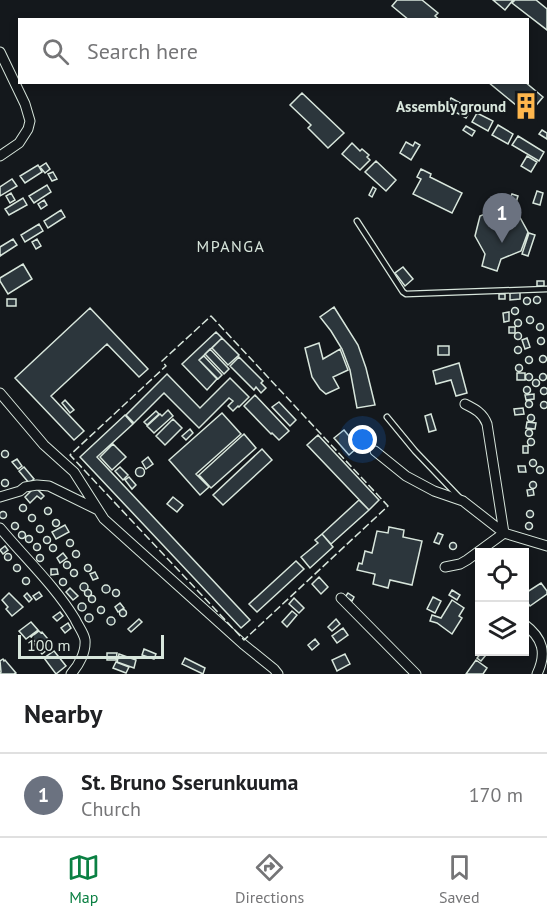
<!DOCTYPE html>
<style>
body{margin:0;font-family:"PT Sans",sans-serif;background:#f2f2f2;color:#202124}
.controls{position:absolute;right:18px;bottom:18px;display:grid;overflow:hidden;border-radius:0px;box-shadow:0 3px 9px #0003}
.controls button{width:54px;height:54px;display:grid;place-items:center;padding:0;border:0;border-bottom:2px solid #e0e0e0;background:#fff;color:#202124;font:30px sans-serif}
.scale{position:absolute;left:18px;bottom:15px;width:146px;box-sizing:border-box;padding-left:6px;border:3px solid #d8e6dc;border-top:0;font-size:16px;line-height:21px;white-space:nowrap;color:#d8e6dc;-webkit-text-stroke:4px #14181c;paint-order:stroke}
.you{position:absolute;left:363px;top:440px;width:21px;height:21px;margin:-15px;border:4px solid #fff;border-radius:50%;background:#1a73e8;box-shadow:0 0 0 9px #1a73e833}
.badge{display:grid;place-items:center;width:39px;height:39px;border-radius:50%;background:#0b8043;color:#fff;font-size:20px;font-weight:700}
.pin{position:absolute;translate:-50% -50px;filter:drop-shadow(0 2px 3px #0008)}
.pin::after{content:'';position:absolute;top:32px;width:21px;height:18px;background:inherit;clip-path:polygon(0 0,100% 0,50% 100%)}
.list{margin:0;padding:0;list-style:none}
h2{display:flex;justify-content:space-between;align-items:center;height:78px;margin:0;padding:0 24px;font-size:26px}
h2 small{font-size:20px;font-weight:400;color:#757577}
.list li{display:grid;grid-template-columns:39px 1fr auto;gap:18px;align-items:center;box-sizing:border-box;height:84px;padding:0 24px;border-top:2px solid #e0e0e0}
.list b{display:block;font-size:22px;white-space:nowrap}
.list p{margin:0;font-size:20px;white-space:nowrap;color:#757577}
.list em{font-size:20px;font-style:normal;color:#757577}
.icon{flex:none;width:33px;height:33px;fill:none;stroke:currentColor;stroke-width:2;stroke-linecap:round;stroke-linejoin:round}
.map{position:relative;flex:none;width:547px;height:674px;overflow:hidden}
.search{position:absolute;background:#fff;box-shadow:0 3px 9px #0003;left:18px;right:18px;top:18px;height:66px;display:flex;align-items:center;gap:15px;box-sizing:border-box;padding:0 21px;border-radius:0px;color:#757577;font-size:22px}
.sheet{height:162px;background:#fff}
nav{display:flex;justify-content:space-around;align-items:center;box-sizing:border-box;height:84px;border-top:2px solid #e0e0e0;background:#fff;font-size:16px;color:#757577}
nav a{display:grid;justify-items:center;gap:3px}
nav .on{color:#0b8043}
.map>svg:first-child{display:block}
.building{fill:#2c363c;stroke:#d8e6dc;stroke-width:1.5}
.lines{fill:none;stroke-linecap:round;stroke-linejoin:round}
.lane-casing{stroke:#d8e6dc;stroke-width:7}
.street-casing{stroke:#d8e6dc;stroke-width:11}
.lane{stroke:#14181c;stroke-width:4.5}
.street{stroke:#14181c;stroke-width:9}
.fence{stroke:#d8e6dc;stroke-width:1.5;stroke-dasharray:8 3;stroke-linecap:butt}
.labels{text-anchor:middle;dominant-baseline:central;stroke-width:4.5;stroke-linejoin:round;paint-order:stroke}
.poi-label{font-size:15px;font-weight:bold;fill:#d8e6dc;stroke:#14181c;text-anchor:end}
.neighbourhood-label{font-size:16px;letter-spacing:1.5px;fill:#d8e6dc;stroke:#14181c}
</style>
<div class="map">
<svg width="547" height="674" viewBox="0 0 547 674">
<rect width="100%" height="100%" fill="#14181c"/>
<path class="building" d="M397 0H422L438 13 435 16 440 20H409L392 6Z
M493 0H513L505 10Z
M515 0H536L547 9V30L512 3Z
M488 82H525L543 97 528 115Z
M302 93 344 133 328 148 308 128 311 125 290 105Z
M451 98 471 109 466 118 446 107Z
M477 113 493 121 488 131 472 122Z
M498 125 513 134 508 144 492 135Z
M466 126 475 131 472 136 463 130Z
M542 130 547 133V139L539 134Z
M518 136 544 152 539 161 512 145Z
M406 142 413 146 415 142 420 145 411 160 400 153Z
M352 143 360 151 362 149 369 155 367 157 370 160 360 170 342 154Z
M527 156 537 162 531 172 521 166Z
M376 161 396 180 386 191 365 172Z
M46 163 50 169 45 173 40 167Z
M38 165 42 172 25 183 20 176Z
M421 169 431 174 430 177 462 193 452 213 413 194 421 179 417 177Z
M53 172 57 179 52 181 48 174Z
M12 179 17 186 0 196V187Z
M47 185 51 192 34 203 29 196Z
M373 187 376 189 372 197 369 195Z
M537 191 543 193 540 205 533 203Z
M11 193 15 200 10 203 6 196Z
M512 194 518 196 515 206 508 203Z
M23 198 27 205 9 215 5 209Z
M44 200 47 205 41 209 38 204Z
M504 203 517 208V212L528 232 521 251 501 259 497 271 482 266 485 254 475 236 480 216 502 207Z
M61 210 65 217 48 228 44 221Z
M39 224 43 231 25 242 21 235Z
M529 233 535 235 528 256 522 254Z
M13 239 17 245 0 256V247Z
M37 239 41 246 36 249 32 242Z
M23 264 32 279 8 294 0 281V278Z
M403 267 413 279 405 286 395 273Z
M537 281H544V286H537Z
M520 292V299L510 300V293Z
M499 294H505V299H499Z
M533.5 300a3.5 3.5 0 1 1 7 0a3.5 3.5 0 1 1-7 0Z
M523.5 301a3.5 3.5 0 1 1 7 0a3.5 3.5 0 1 1-7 0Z
M7 299H16V306H7Z
M334 307 358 345 366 368 375 405 357 408 350 370 342 349 331 331 320 317Z
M511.5 311a3.5 3.5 0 1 1 7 0a3.5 3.5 0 1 1-7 0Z
M90 308 148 369 139 377 107 344 51 396 84 431 74 440 15 378Z
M509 312V321L504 322 503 313Z
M526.5 320a3.5 3.5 0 1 1 7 0a3.5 3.5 0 1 1-7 0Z
M514.5 323a3.5 3.5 0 1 1 7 0a3.5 3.5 0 1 1-7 0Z
M536.5 327a3.5 3.5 0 1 1 7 0a3.5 3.5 0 1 1-7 0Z
M509 327H515V333H509Z
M216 332 222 338 199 360 217 379 207 390 182 364Z
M514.5 336a3.5 3.5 0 1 1 7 0a3.5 3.5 0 1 1-7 0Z
M537.5 341a3.5 3.5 0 1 1 7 0a3.5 3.5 0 1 1-7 0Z
M222 338 239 355 228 365 212 348Z
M527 338 530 347 525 349 522 340Z
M319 343 323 359 340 349 348 370 333 377 339 388 326 394 320 389 312 377 305 348Z
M438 346H449V355H438Z
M514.5 350a3.5 3.5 0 1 1 7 0a3.5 3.5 0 1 1-7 0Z
M210 349 229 369 224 374 205 354Z
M539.5 359a3.5 3.5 0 1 1 7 0a3.5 3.5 0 1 1-7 0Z
M204 356 222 375 218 379 199 360Z
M525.5 360a3.5 3.5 0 1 1 7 0a3.5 3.5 0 1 1-7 0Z
M239 357 263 381 261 383 266 388 261 393 256 387 254 390 230 366Z
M459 363 467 393 456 396 451 380 436 384 433 371Z
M515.5 368a3.5 3.5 0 1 1 7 0a3.5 3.5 0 1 1-7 0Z
M517 373H525V380H517Z
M525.5 377a3.5 3.5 0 1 1 7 0a3.5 3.5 0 1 1-7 0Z
M539.5 377a3.5 3.5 0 1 1 7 0a3.5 3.5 0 1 1-7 0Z
M167 374 200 408 230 378 249 397 239 407 238 406 233 411 228 406 233 401 229 398 199 428 164 393 134 423 126 415Z
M532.5 383a3.5 3.5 0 1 1 7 0a3.5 3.5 0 1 1-7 0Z
M523.5 390a3.5 3.5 0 1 1 7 0a3.5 3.5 0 1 1-7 0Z
M540.5 391a3.5 3.5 0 1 1 7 0a3.5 3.5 0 1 1-7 0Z
M534 394V399L526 400 525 395Z
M255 395 289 431 279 440 272 433 271 434 244 406Z
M65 400 74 410 70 413 62 403Z
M525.5 404a3.5 3.5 0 1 1 7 0a3.5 3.5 0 1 1-7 0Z
M540.5 405a3.5 3.5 0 1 1 7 0a3.5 3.5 0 1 1-7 0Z
M279 402 296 420 290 426 272 407Z
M523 408 524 414 515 415 514 409Z
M168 410 173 416 154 433 147 426 160 414 162 416Z
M156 411 159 414 147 425 144 422Z
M222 413 241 434 196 474 209 487 200 495 169 460Z
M431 414 436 430 429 432 425 416Z
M527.5 418a3.5 3.5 0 1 1 7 0a3.5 3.5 0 1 1-7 0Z
M125 415 133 424 97 457 250 620 241 628 80 457Z
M173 419 182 428 165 445 156 436Z
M527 422 536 423 535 429 526 428Z
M190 429 193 433 186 440 182 436Z
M525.5 433a3.5 3.5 0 1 1 7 0a3.5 3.5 0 1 1-7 0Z
M344 430 358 447 349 455 334 438Z
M244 434 256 448 211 488 199 475Z
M318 435 379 500 369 510 307 445Z
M527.5 442a3.5 3.5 0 1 1 7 0a3.5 3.5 0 1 1-7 0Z
M113 444 126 457 112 470 100 457Z
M523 446H528V453H523Z
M262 449 272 460 223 505 213 495Z
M1.5 454a3.5 3.5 0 1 1 7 0a3.5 3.5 0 1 1-7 0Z
M148 457 153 464 146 469 142 462Z
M17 459 22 466 18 469 12 462Z
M529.5 463a3.5 3.5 0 1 1 7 0a3.5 3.5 0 1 1-7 0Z
M518 466H525L526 472H519Z
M536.5 470a3.5 3.5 0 1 1 7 0a3.5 3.5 0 1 1-7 0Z
M24 467 34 479 29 483 19 471Z
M120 467 128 475 123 480 115 471Z
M135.5 472a4.5 4.5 0 1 1 9 0a4.5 4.5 0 1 1-9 0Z
M129 477 136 485 132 489 125 480Z
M1.5 483a3.5 3.5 0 1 1 7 0a3.5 3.5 0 1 1-7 0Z
M529.5 485a3.5 3.5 0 1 1 7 0a3.5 3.5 0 1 1-7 0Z
M35 487 44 496 41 499 37 496 30 503 25 497Z
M533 489 534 495 528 496 527 490Z
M173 497 183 505 177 512 167 504Z
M359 500 369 510 331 544 322 534Z
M19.5 508a3.5 3.5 0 1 1 7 0a3.5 3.5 0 1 1-7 0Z
M44.5 511a3.5 3.5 0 1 1 7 0a3.5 3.5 0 1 1-7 0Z
M526.5 514a3.5 3.5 0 1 1 7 0a3.5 3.5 0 1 1-7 0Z
M-0.5 515a3.5 3.5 0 1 1 7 0a3.5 3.5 0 1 1-7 0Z
M28.5 518a3.5 3.5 0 1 1 7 0a3.5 3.5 0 1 1-7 0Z
M52.5 523a3.5 3.5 0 1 1 7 0a3.5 3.5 0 1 1-7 0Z
M525.5 526a3.5 3.5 0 1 1 7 0a3.5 3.5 0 1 1-7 0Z
M11.5 526a3.5 3.5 0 1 1 7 0a3.5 3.5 0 1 1-7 0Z
M65 525 69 532 56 539 52 532Z
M36.5 529a3.5 3.5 0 1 1 7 0a3.5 3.5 0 1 1-7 0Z
M389 527 404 530 403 537 422 541 412 585 390 580 388 588 373 584 375 574 357 570 359 563 362 564 365 551 372 553 377 531 388 533Z
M18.5 535a3.5 3.5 0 1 1 7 0a3.5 3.5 0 1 1-7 0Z
M438 533 443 535 439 544 434 542Z
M322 534 333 547 310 568 301 557 318 543 315 540Z
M25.5 539a3.5 3.5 0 1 1 7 0a3.5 3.5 0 1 1-7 0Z
M43.5 540a3.5 3.5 0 1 1 7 0a3.5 3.5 0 1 1-7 0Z
M66.5 543a3.5 3.5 0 1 1 7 0a3.5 3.5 0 1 1-7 0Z
M449.5 546a3.5 3.5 0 1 1 7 0a3.5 3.5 0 1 1-7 0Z
M33.5 547a3.5 3.5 0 1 1 7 0a3.5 3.5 0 1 1-7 0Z
M49.5 548a3.5 3.5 0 1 1 7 0a3.5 3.5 0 1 1-7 0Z
M5 546 8 550 3 554 0 550Z
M72.5 554a3.5 3.5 0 1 1 7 0a3.5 3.5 0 1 1-7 0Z
M63 553 67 558 60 563 57 558Z
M4.5 557a3.5 3.5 0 1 1 7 0a3.5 3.5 0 1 1-7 0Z
M36.5 558a3.5 3.5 0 1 1 7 0a3.5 3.5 0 1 1-7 0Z
M296 561 304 569 257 612 249 604Z
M63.5 565a3.5 3.5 0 1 1 7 0a3.5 3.5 0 1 1-7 0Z
M84.5 568a3.5 3.5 0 1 1 7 0a3.5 3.5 0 1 1-7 0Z
M13.5 568a3.5 3.5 0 1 1 7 0a3.5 3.5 0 1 1-7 0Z
M51 569H57L58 574 51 575Z
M70.5 573a3.5 3.5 0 1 1 7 0a3.5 3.5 0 1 1-7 0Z
M95 572 98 578 93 580 90 574Z
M319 577 328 587 321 594 312 584Z
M22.5 581a3.5 3.5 0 1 1 7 0a3.5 3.5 0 1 1-7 0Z
M59.5 582a3.5 3.5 0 1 1 7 0a3.5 3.5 0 1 1-7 0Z
M541 583 547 591V594L530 606 524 598V594Z
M80 587a4 4 0 1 1 8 0a4 4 0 1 1-8 0Z
M102 589a4 4 0 1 1 8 0a4 4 0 1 1-8 0Z
M70 588 78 596 73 600 66 592Z
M84.5 593a3.5 3.5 0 1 1 7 0a3.5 3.5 0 1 1-7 0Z
M112.5 593a3.5 3.5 0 1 1 7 0a3.5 3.5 0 1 1-7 0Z
M452 590 460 595 457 600 449 595Z
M39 592 42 596 36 600 33 596Z
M9 593 23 607 12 616 6 609 8 607 2 600Z
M27 593 32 599 29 602 24 596Z
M348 593 354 597 352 601 345 597Z
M88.5 599a3.5 3.5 0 1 1 7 0a3.5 3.5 0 1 1-7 0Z
M433 597 441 601 435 613 427 609Z
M294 598 304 608 299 613 289 604Z
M452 600 464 608 459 616 462 618 452 634 437 623 430 621 432 615 441 618Z
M120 603 124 608 118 612 115 607Z
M78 607a4 4 0 1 1 8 0a4 4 0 1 1-8 0Z
M97.5 610a3.5 3.5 0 1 1 7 0a3.5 3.5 0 1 1-7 0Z
M119.5 613a3.5 3.5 0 1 1 7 0a3.5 3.5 0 1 1-7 0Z
M292 611 297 615 287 627 282 622Z
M60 612 63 616 57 621 53 617Z
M85 618a4 4 0 1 1 8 0a4 4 0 1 1-8 0Z
M107 621a4 4 0 1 1 8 0a4 4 0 1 1-8 0Z
M139 619 142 622 131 632 128 629Z
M336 619 340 624 332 631 328 627Z
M31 622 38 630 26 639 19 631Z
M68 623 71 628 65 633 61 628Z
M343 628 348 635 337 643 332 636Z
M39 631 41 633 42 632 53 645 42 654 34 644 36 643 31 637Z
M315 639 319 644 312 650 308 645Z
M144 649 156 654 154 659 142 655Z
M54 651 66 666 56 674 44 658Z
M482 652 486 655 481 661 477 658Z
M107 653H117L116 660H107Z
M119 654 136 660 134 668 117 662Z
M345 654 350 664 337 671 332 660Z
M185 658 205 668 203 674 182 664Z
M3 659 4 661 5 660 16 673 14 674H0L1 672 0 661Z
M476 660 487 668 483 674H466Z
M116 662 129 667 126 673 113 668Z"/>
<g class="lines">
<defs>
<path id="lane" d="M357 221 403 292 406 294 547 289
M387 417 415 451 459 497"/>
<path id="street" d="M0 52 25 104 30 121 28 129 19 143 0 156
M0 393 44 445 74 472 104 519 243 644 274 669 278 674
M465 404C475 409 483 413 487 424L504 533
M375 451 406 476 434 491 463 501 504 533 547 546
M0 497 20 491 25 487 37 485 49 486 98 510
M0 528C25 558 55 586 75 619 78 626 84 633 85 640 86 652 79 665 71 674
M445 567 460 564 467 560 504 533
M341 598 416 674
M524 624C543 638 547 653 537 674"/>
</defs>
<use href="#lane" class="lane-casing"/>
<use href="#street" class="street-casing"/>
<use href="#lane" class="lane"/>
<use href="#street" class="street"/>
<path class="fence" d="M211 316 388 506 244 640 70 455 166 366 162 361Z"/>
</g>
<defs>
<symbol id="building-bare" viewBox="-9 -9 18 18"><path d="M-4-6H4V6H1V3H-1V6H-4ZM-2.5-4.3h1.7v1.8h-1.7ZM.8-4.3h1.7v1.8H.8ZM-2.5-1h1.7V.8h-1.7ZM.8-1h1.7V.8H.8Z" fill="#ffb74d" stroke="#14181c" stroke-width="2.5" paint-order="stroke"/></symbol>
</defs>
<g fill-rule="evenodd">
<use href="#building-bare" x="507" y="87" width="38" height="38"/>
</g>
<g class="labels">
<g class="poi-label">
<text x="506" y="106">Assembly ground</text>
</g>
<g class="neighbourhood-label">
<text x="231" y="246">MPANGA</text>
</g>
</g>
</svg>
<div class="controls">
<button><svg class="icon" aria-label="locate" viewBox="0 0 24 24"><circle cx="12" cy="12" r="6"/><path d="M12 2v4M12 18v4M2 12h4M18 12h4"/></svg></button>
<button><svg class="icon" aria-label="layers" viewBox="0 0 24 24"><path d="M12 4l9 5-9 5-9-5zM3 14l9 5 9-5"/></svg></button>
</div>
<div class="scale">100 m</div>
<div class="you"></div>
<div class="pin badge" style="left:502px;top:243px;background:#6b7280">1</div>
<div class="search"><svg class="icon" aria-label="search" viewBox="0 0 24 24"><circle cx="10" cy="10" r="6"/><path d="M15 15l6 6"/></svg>Search here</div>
</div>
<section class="sheet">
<h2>Nearby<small></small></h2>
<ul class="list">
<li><span class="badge" style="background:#6b7280">1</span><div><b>St. Bruno Sserunkuuma</b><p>Church</p></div><em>170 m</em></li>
</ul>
</section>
<nav>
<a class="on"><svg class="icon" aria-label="map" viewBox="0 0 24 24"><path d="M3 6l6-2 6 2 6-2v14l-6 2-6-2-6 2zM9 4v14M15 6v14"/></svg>Map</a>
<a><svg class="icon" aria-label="directions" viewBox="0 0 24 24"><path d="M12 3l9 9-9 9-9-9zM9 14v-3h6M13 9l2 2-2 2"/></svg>Directions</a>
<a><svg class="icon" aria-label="saved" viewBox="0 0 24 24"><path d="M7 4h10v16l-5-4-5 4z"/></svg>Saved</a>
</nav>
